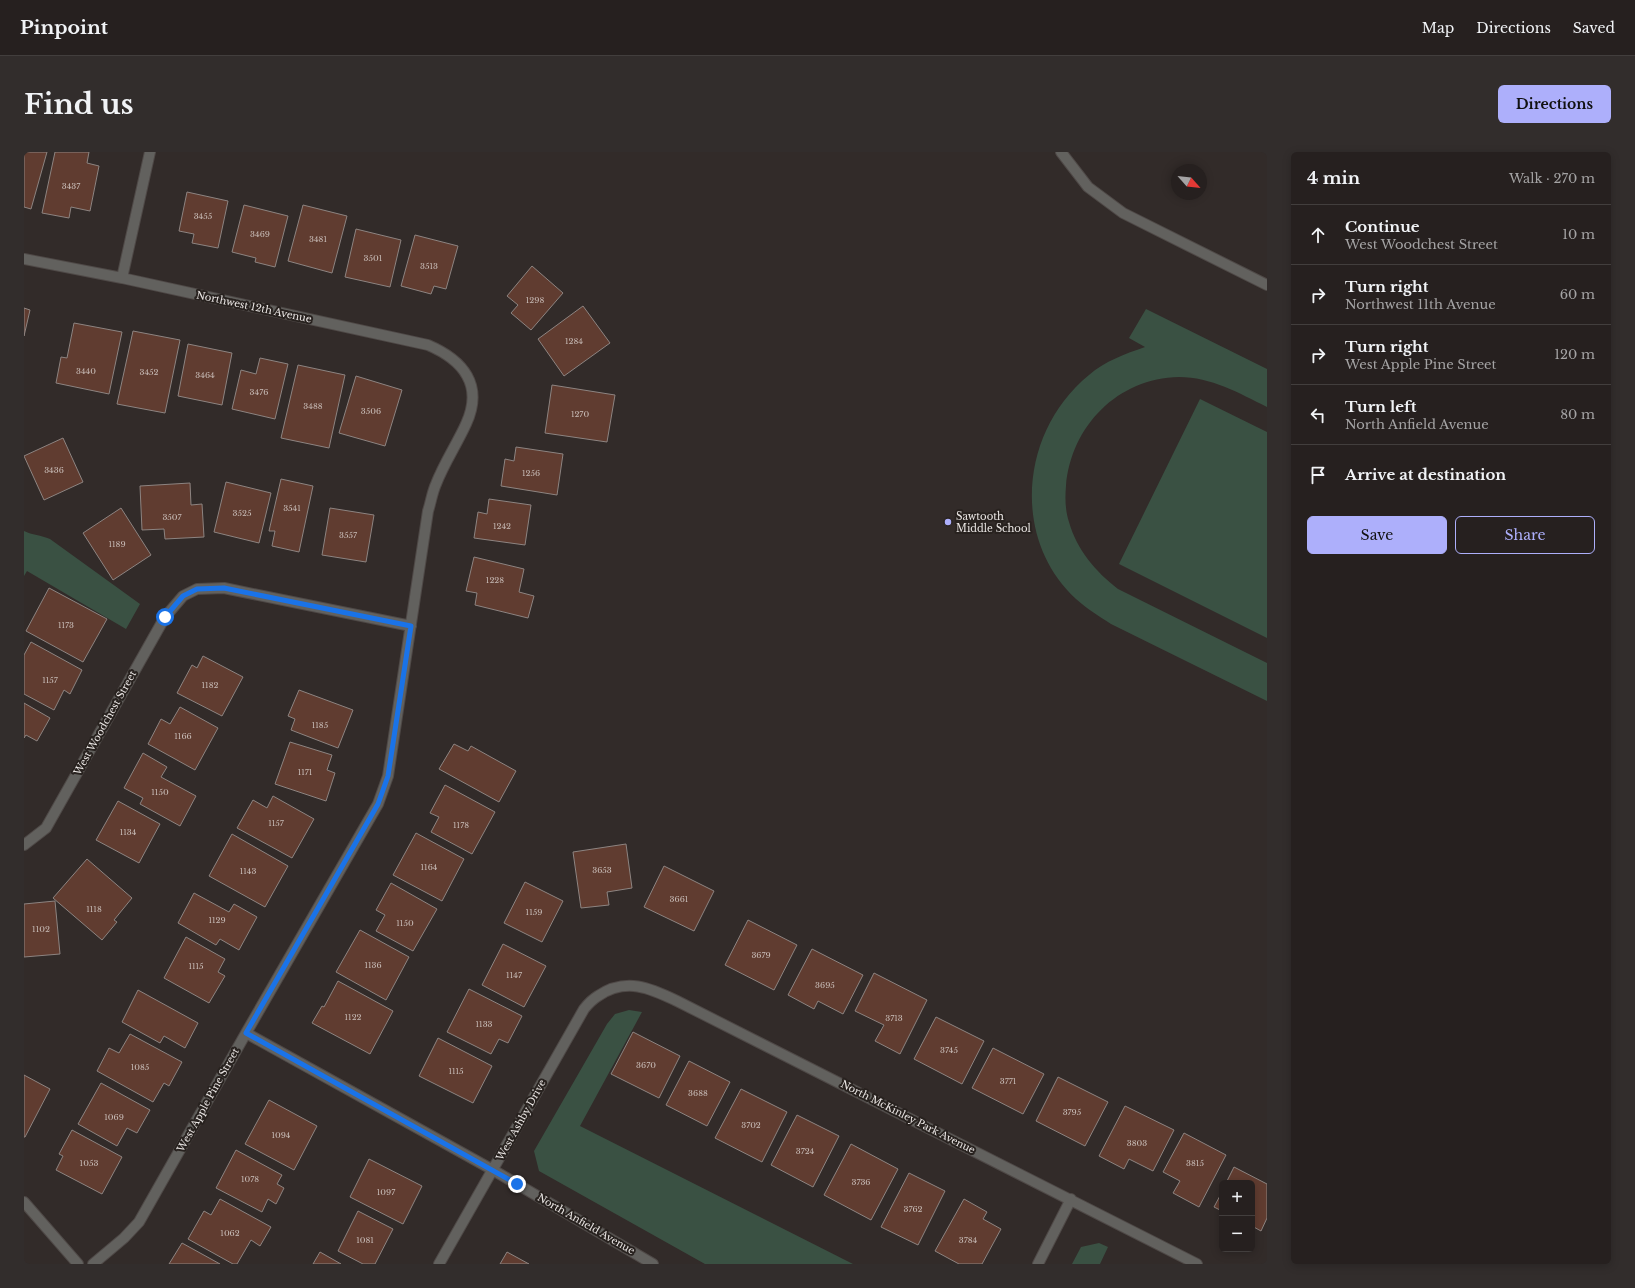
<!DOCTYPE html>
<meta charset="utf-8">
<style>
body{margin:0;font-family:"Libre Baskerville",serif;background:#322d2c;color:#f1f3f6}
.controls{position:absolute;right:12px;bottom:12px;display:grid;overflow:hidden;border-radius:6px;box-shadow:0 2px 10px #0003}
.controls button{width:36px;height:36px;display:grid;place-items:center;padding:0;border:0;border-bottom:1px solid #423e3d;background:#26201f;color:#f1f3f6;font:20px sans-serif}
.compass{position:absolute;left:1147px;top:12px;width:36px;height:36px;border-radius:50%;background:#26201f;box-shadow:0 2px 10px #0003;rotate:117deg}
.stop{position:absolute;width:12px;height:12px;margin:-9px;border:3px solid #1a73e8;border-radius:50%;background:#fff}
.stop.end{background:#1a73e8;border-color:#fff;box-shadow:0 1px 4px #0008}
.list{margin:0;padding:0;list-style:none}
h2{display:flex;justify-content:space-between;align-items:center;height:52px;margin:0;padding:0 16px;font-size:17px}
h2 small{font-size:13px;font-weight:400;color:#a4a3a4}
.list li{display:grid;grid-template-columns:26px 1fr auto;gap:12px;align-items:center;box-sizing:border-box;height:60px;padding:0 16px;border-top:1px solid #423e3d}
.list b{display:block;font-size:15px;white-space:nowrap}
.list p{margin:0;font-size:13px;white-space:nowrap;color:#a4a3a4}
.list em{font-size:13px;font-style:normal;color:#a4a3a4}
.actions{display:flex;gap:8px;padding:12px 16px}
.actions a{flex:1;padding:9px 0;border:1px solid #adaffb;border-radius:6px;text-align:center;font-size:14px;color:#adaffb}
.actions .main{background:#adaffb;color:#111}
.icon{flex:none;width:22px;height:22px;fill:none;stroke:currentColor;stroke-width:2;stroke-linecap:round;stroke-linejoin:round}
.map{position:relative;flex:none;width:1243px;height:1112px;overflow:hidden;border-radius:6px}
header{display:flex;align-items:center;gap:24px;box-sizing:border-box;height:56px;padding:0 20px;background:#26201f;border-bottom:1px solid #423e3d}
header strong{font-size:19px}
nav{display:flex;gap:22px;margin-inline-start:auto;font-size:14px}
.intro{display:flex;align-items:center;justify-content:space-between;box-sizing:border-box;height:96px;padding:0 24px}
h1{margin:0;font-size:28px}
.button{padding:10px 18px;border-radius:6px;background:#adaffb;color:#111;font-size:14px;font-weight:700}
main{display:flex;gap:24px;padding:0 24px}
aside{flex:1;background:#26201f;border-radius:6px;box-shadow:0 2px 10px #0003}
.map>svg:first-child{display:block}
.green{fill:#3a5143}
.building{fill:#603c30;stroke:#8d8481}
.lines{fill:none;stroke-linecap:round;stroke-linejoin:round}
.lane-casing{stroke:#4f4947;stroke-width:12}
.street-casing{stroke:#4f4947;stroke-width:12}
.lane{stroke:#62615e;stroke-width:10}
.street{stroke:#62615e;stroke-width:10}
.route{stroke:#1a73e8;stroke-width:5}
.poi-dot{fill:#adaffb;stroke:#28221f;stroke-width:1.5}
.labels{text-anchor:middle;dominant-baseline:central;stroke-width:4;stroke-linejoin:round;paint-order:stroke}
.number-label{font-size:8px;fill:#c8bcb7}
.street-label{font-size:10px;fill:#eae6e4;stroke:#28221f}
.poi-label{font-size:10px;fill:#eae6e4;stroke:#28221f;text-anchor:start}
</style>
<header>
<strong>Pinpoint</strong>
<nav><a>Map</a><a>Directions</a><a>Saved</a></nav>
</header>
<div class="intro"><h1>Find us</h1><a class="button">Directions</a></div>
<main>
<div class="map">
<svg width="1243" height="1112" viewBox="0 0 1243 1112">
<rect width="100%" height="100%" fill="#322b29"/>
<path class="green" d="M1122 157 1243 217V255C1215 241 1187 225 1155 225 1094 226 1047 274 1042 334 1041 345 1041 358 1045 370 1053 398 1071 419 1094 437L1243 511V549L1087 472C1075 464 1063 457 1052 447 986 386 997 278 1065 223 1081 209 1101 202 1121 195L1105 186Z
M1176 247 1243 280V486L1095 412Z
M0 379C8 383 17 383 26 387L116 452 102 477 3 419 0 424Z
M605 858 618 860 556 974 829 1112H681L515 1019 510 999 583 872 591 862Z
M1075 1091 1084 1095 1076 1112H1048L1057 1095Z"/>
<path class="building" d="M0 0H23L7 57 0 55Z
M31 0H65L63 11 75 14 66 59 47 55 45 66 18 61Z
M163 40 204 49 194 96 168 91 170 82 155 79Z
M220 53 264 64 251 115 231 110 232 106 208 100Z
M279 53 323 64 308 121 264 109Z
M332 77 377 88 366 135 321 125Z
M391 83 434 94 422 137 410 134 407 142 377 134Z
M508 114 539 141 507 178 487 161 494 153 483 144Z
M559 154 586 191 540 224 514 187Z
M0 156 6 158 0 184Z
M50 171 98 180 85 242 32 231 37 205 43 206Z
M109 179 156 188 141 261 93 252Z
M164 192 208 201 198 253 154 244Z
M236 206 264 212 251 267 208 257 217 218 232 222Z
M274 213 321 223 305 296 257 286Z
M332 224 378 238 361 294 315 281Z
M528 233 591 243 583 290 521 281Z
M39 286 59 330 20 348 0 304Z
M492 295 539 302 533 343 477 334 481 307 490 309Z
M257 327 289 334 275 400 248 394 251 379H245Z
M202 330 247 341 235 391 190 380Z
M166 331 167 353 178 352 180 385 141 387 140 377 118 378 116 334Z
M465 347 507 353 501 393 450 386 454 360 463 362Z
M97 356 127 403 89 428 59 381Z
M306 356 350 363 342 410 298 403Z
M450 405 500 417 495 440 510 444 504 466 451 453 453 441 442 439Z
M25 436 83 467 59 510 2 479Z
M7 490 58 518 46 542 40 538 30 558 0 542V503Z
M179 504 219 525 198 564 153 541 168 513 173 516Z
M275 538 329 558 314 596 267 578 271 567 264 564Z
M0 551 26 566 13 589 2 583 0 586Z
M156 555 194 576 171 618 124 592 137 567 146 572Z
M266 590 308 603 303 618 311 621 302 649 251 632Z
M430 592 444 599 447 594 492 619 475 650 415 617Z
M119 601 143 615 137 625 172 644 156 674 116 652 119 646 100 636Z
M421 633 471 660 448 702 407 680 415 665 406 661Z
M249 644 290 667 268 706 213 676 229 648 243 656Z
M94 649 136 672 115 711 72 688Z
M392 681 440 707 418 749 369 723Z
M208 682 264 714 241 755 185 724Z
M602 692 608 736 583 740 585 753 557 756 549 700Z
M63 707 108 746 90 768 93 770 78 788 29 746Z
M640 714 690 739 670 779 620 755Z
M501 730 539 749 518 790 480 771Z
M367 731 413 757 389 799 352 779 361 763 352 758Z
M170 741 205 760 210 752 233 765 215 798 196 787 192 793 154 771Z
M31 749 36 802 0 805V752Z
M724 768 773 793 750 838 701 813Z
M336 778 385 805 362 848 312 820Z
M162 785 201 807 194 820 201 824 185 851 140 826Z
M479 792 522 814 500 855 458 833Z
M788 797 839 823 819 862 794 849 790 857 764 843Z
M850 821 903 848 876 902 851 889 860 873 831 859Z
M314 829 369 859 346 902 288 871 298 854 300 855Z
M445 837 498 864 484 891 475 887 467 902 423 880Z
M114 838 174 871 161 896 140 884 136 891 98 870Z
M912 865 960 889 938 932 890 907Z
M609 880 656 904 635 946 587 922Z
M106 882 158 910 145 934 140 931 129 950 73 919 85 896 95 901Z
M414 886 468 914 449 951 395 924Z
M969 896 1020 922 999 962 948 936Z
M665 909 706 930 683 974 642 953Z
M0 923 26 937 1 985H0Z
M1034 925 1084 950 1061 994 1012 969Z
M77 931 126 958 113 981 103 976 93 994 54 972Z
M717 937 763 960 738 1010 691 986Z
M245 948 293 974 270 1018 221 992Z
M1101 954 1150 978 1129 1019 1105 1007 1100 1017 1075 1004Z
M773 963 815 984 789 1035 747 1013Z
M48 978 98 1005 78 1042 32 1018 39 1004 35 1002Z
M1160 981 1202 1003 1175 1055 1149 1041 1156 1029 1139 1020Z
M827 992 874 1017 847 1068 800 1043Z
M212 998 258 1023 253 1032 260 1036 252 1052 244 1047 238 1060 192 1036Z
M345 1007 398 1034 379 1072 326 1045Z
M1210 1015 1243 1032V1066L1237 1079 1228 1074V1031H1202Z
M885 1021 921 1039 894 1093 857 1075Z
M1198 1040V1059L1190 1055Z
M196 1047 247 1075 236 1094 227 1088 213 1112H209L164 1087 180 1059 187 1063Z
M940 1047 963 1060 959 1067 977 1077 958 1112H935L911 1099Z
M334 1059 369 1077 351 1112H339L314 1099Z
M158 1091 196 1112H145Z
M296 1100 317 1112H289Z
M483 1100 505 1112H476Z"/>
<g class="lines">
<defs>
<path id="lane" d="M1037 0 1064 35 1099 61 1243 133"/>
<path id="street" d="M0 107 98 126 404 193C439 208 460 233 442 272 433 292 420 311 412 332 408 341 407 350 404 359L364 624 354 652 222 881 115 1070 100 1086 69 1112
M98 126 126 0
M0 693 22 676 141 465 159 444 173 437 200 436 387 474
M222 881 469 1018 629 1112
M0 1050 54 1112
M415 1112 560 857C564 852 569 847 574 844 602 825 626 836 653 849L1173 1112
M1014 1112 1047 1047"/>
</defs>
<use href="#lane" class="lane-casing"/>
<use href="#street" class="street-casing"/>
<use href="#lane" class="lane"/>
<use href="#street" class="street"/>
</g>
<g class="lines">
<path class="route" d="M141 465 159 444 173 437 200 436 387 474 364 624 354 652 222 881 493 1032"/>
</g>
<circle class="poi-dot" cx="924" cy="370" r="4"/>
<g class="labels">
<g class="number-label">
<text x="47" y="34">3437</text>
<text x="179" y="64">3455</text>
<text x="236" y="82">3469</text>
<text x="294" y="87">3481</text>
<text x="349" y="106">3501</text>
<text x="405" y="114">3513</text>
<text x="511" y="148">1298</text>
<text x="550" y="189">1284</text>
<text x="62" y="219">3440</text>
<text x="125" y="220">3452</text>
<text x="181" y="223">3464</text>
<text x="235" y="240">3476</text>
<text x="289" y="254">3488</text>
<text x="347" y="259">3506</text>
<text x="556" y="262">1270</text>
<text x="30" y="318">3436</text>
<text x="507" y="321">1256</text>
<text x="268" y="356">3541</text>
<text x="218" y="361">3525</text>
<text x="148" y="365">3507</text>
<text x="478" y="374">1242</text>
<text x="324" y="383">3557</text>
<text x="93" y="392">1189</text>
<text x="471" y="428">1228</text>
<text x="42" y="473">1173</text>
<text x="26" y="528">1157</text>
<text x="186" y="533">1182</text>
<text x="296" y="573">1185</text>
<text x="159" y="584">1166</text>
<text x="281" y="620">1171</text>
<text x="136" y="640">1150</text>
<text x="252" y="671">1157</text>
<text x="437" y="673">1178</text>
<text x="104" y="680">1134</text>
<text x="405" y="715">1164</text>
<text x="578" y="718">3653</text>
<text x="224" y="719">1143</text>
<text x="655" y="747">3661</text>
<text x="70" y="757">1118</text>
<text x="510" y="760">1159</text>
<text x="193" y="768">1129</text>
<text x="381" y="771">1150</text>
<text x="17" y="777">1102</text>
<text x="737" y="803">3679</text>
<text x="349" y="813">1136</text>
<text x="172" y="814">1115</text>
<text x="490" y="823">1147</text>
<text x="801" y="833">3695</text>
<text x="329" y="865">1122</text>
<text x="870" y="866">3713</text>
<text x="460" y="872">1133</text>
<text x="925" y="898">3745</text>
<text x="622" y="913">3670</text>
<text x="116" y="915">1085</text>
<text x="432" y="919">1115</text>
<text x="984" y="929">3771</text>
<text x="674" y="941">3688</text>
<text x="1048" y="960">3795</text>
<text x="90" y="965">1069</text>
<text x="727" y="973">3702</text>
<text x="257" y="983">1094</text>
<text x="1113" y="991">3803</text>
<text x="781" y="999">3724</text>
<text x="65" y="1011">1053</text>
<text x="1171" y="1011">3815</text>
<text x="226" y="1027">1078</text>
<text x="837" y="1030">3736</text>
<text x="362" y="1040">1097</text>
<text x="889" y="1057">3762</text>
<text x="206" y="1081">1062</text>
<text x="341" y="1088">1081</text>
<text x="944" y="1088">3784</text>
</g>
<g class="street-label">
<text transform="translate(230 155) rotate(12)">Northwest 12th Avenue</text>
<text transform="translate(81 571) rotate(-61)">West Woodchest Street</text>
<text transform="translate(184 948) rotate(-61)">West Apple Pine Street</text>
<text transform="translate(884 965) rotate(27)">North McKinley Park Avenue</text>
<text transform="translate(497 968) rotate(-61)">West Ashby Drive</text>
<text transform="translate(562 1072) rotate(30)">North Anfield Avenue</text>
</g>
<g class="poi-label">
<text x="932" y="364">Sawtooth<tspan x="932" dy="12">Middle School</tspan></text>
</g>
</g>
</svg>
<div class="controls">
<button>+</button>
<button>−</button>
</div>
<svg class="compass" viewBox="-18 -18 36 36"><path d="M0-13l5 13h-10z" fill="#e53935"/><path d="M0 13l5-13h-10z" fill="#a4a3a4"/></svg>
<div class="stop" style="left:141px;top:465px"></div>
<div class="stop end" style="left:493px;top:1032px"></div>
</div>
<aside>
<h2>4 min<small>Walk · 270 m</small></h2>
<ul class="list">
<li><svg class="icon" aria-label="ahead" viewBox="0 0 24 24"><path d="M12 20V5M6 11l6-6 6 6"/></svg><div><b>Continue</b><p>West Woodchest Street</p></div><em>10 m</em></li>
<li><svg class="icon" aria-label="right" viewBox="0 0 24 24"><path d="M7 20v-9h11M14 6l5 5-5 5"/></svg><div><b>Turn right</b><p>Northwest 11th Avenue</p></div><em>60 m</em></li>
<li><svg class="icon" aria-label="right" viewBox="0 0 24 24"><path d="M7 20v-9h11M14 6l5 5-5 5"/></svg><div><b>Turn right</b><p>West Apple Pine Street</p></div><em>120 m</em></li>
<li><svg class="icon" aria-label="left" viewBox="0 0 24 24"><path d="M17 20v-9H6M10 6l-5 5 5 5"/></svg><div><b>Turn left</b><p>North Anfield Avenue</p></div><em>80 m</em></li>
<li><svg class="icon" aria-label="arrive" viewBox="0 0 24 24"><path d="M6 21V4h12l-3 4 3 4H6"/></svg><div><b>Arrive at destination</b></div></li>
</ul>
<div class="actions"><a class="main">Save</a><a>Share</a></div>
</aside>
</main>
